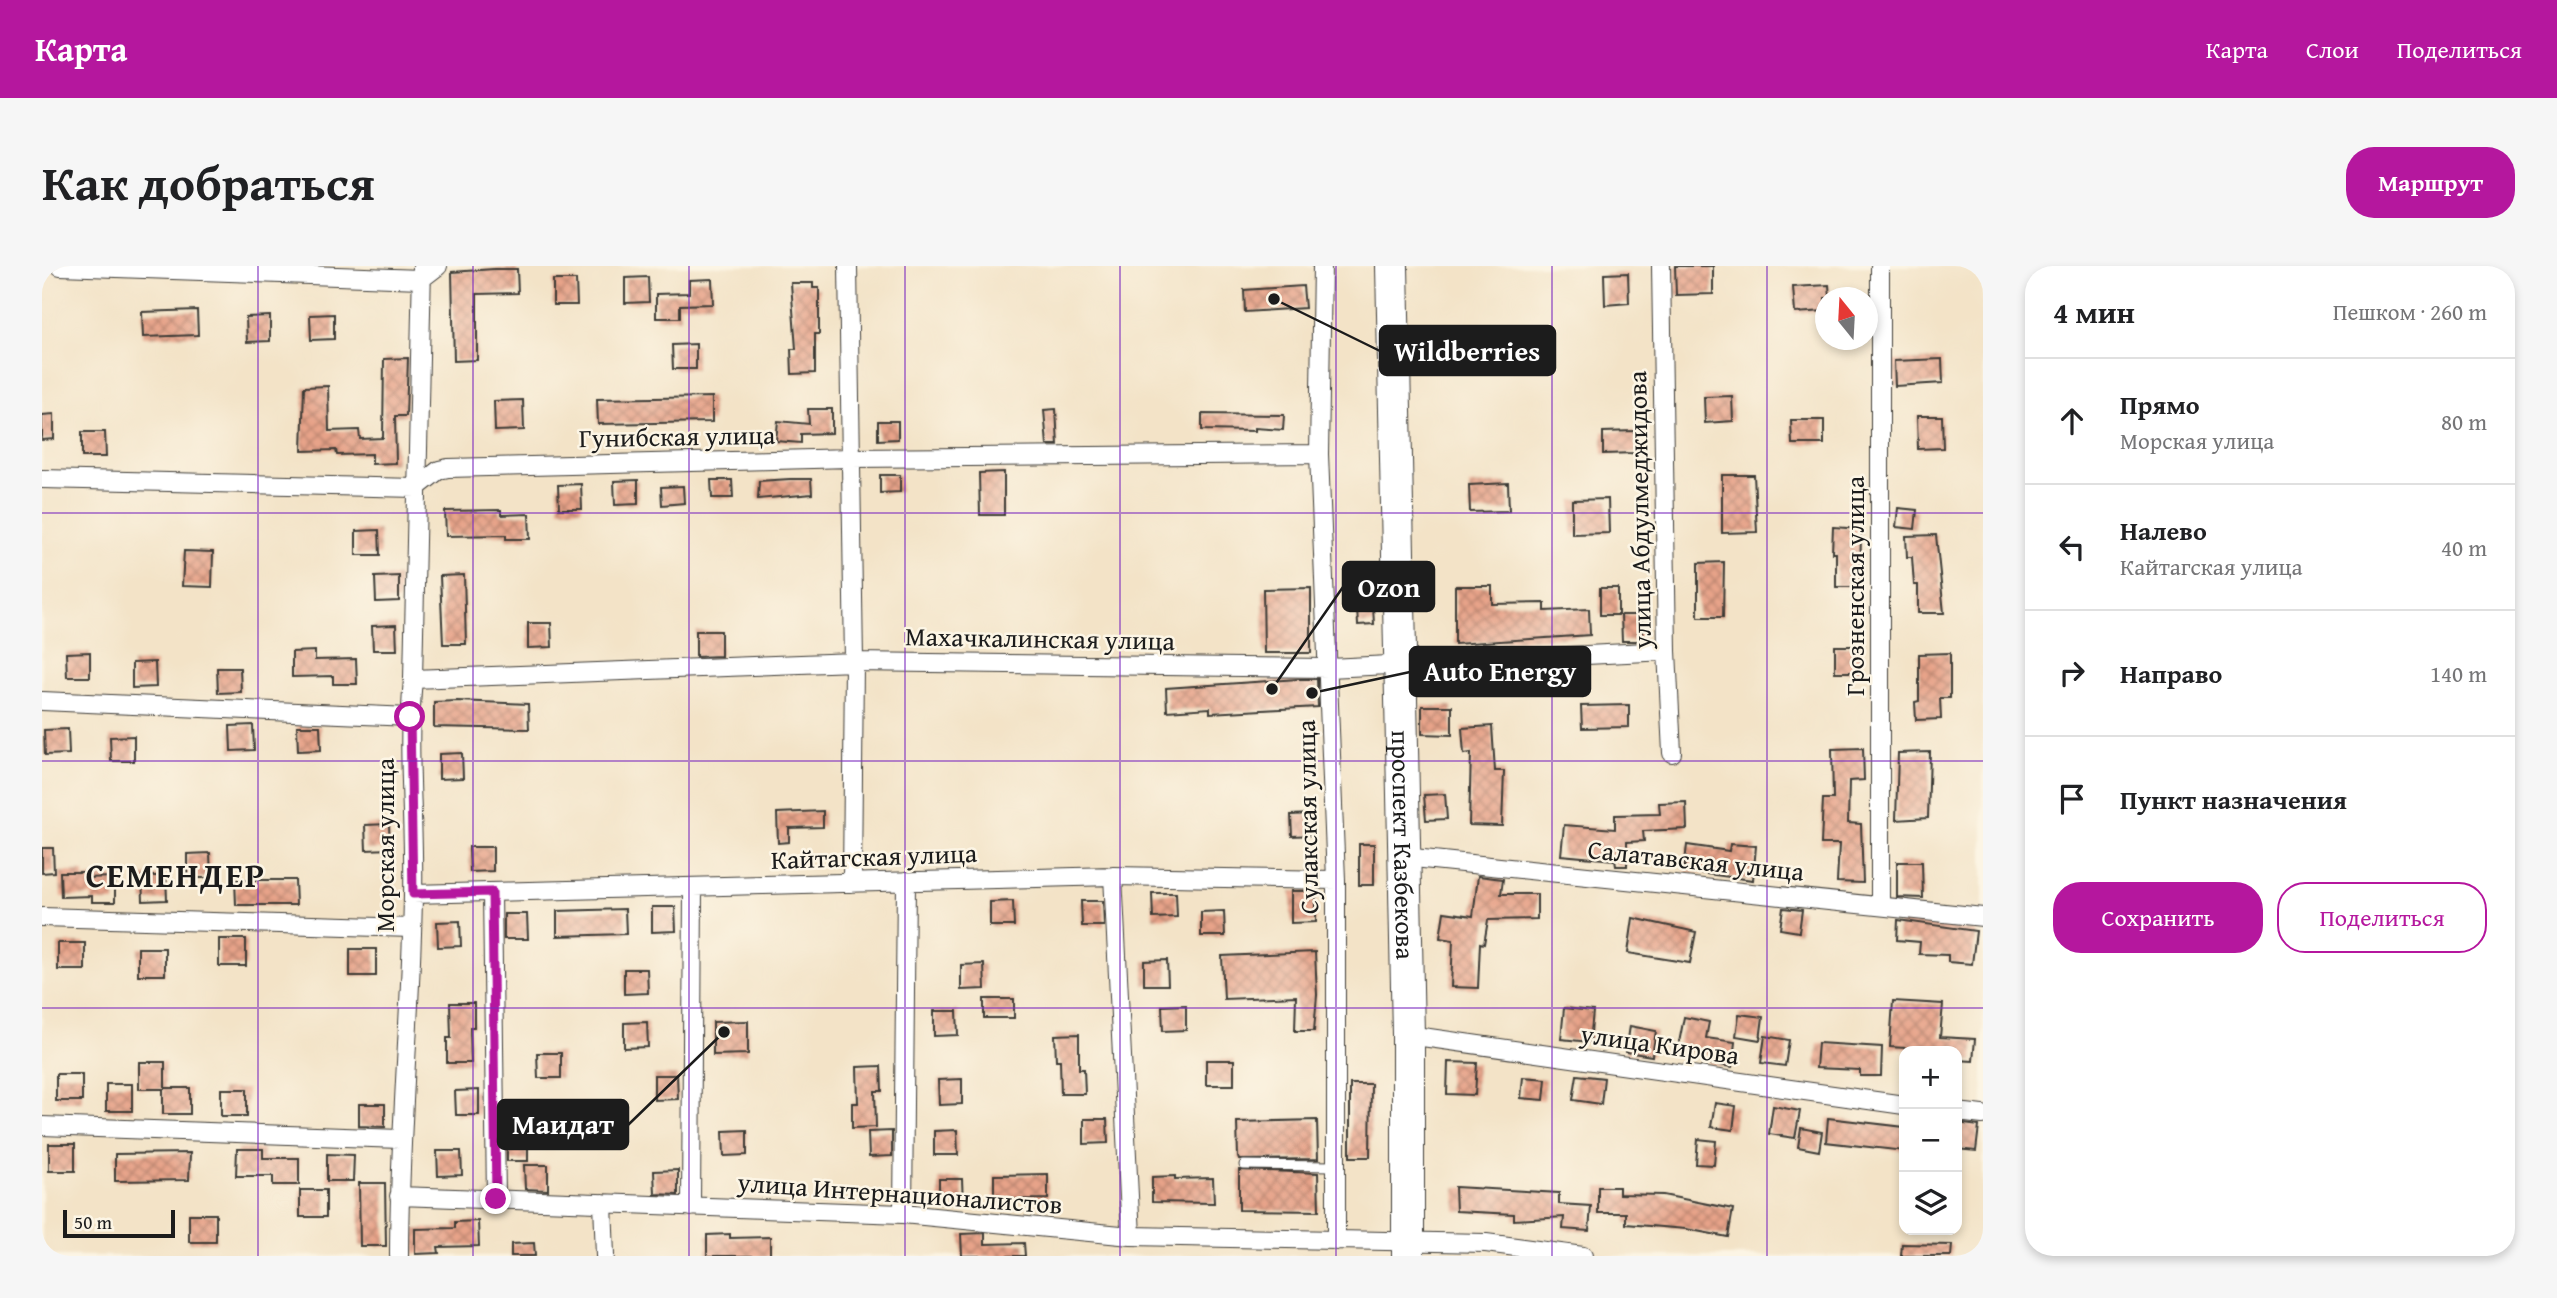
<!DOCTYPE html>
<html lang="ru">
<meta charset="utf-8">
<style>
body{margin:0;font-family:"Gentium Book Plus",serif;background:#f6f6f6;color:#202124}
.controls{position:absolute;right:21px;bottom:21px;display:grid;overflow:hidden;border-radius:14px;box-shadow:0 4px 10px #0003}
.controls button{width:63px;height:63px;display:grid;place-items:center;padding:0;border:0;border-bottom:2px solid #e0e0e0;background:#fff;color:#202124;font:35px sans-serif}
.compass{position:absolute;left:1773px;top:21px;width:63px;height:63px;border-radius:50%;background:#fff;box-shadow:0 4px 10px #0003;rotate:342deg}
.scale{position:absolute;left:21px;bottom:18px;width:112px;box-sizing:border-box;padding-left:7px;border:4px solid #1c1c1c;border-top:0;font-size:19px;line-height:24px;white-space:nowrap;color:#1c1c1c;-webkit-text-stroke:5px #fcf5e5;paint-order:stroke}
.stop{position:absolute;width:21px;height:21px;margin:-16px;border:5px solid #b5179e;border-radius:50%;background:#fff}
.stop.end{background:#b5179e;border-color:#fff;box-shadow:0 2px 7px #0008}
.list{margin:0;padding:0;list-style:none}
h2{display:flex;justify-content:space-between;align-items:center;height:91px;margin:0;padding:0 28px;font-size:30px}
h2 small{font-size:23px;font-weight:400;color:#757577}
.list li{display:grid;grid-template-columns:46px 1fr auto;gap:21px;align-items:center;box-sizing:border-box;height:126px;padding:0 28px;border-top:2px solid #e0e0e0}
.list b{display:block;font-size:26px;white-space:nowrap}
.list p{margin:0;font-size:23px;white-space:nowrap;color:#757577}
.list em{font-size:23px;font-style:normal;color:#757577}
.actions{display:flex;gap:14px;padding:21px 28px}
.actions a{flex:1;padding:16px 0;border:2px solid #b5179e;border-radius:28px;text-align:center;font-size:24px;color:#b5179e}
.actions .main{background:#b5179e;color:#fff}
.icon{flex:none;width:38px;height:38px;fill:none;stroke:currentColor;stroke-width:2;stroke-linecap:round;stroke-linejoin:round}
.map{position:relative;flex:none;width:1941px;height:990px;overflow:hidden;border-radius:28px}
header{display:flex;align-items:center;gap:42px;box-sizing:border-box;height:98px;padding:0 35px;background:#b5179e;color:#fff}
header strong{font-size:33px}
nav{display:flex;gap:38px;margin-inline-start:auto;font-size:24px}
.intro{display:flex;align-items:center;justify-content:space-between;box-sizing:border-box;height:168px;padding:0 42px}
h1{margin:0;font-size:49px}
.button{padding:18px 32px;border-radius:28px;background:#b5179e;color:#fff;font-size:24px;font-weight:700}
main{display:flex;gap:42px;padding:0 42px}
aside{flex:1;background:#fff;border-radius:28px;box-shadow:0 4px 10px #0003}
.map>svg:first-child{display:block}
.building{fill:url(#building-cross-hatch)}
.lines{fill:none;stroke-linecap:round;stroke-linejoin:round}
.lane-casing{stroke:#3c3a36;stroke-width:11}
.street-casing{stroke:#3c3a36;stroke-width:20}
.highway-casing{stroke:#3c3a36;stroke-width:34}
.lane{stroke:#fff;stroke-width:9}
.street{stroke:#fff;stroke-width:18}
.highway{stroke:#fff;stroke-width:32}
.route{stroke:#b5179e;stroke-width:9}
.grid{fill:none;stroke:#7b2cbf;stroke-width:2;stroke-opacity:0.55}
.labels{text-anchor:middle;dominant-baseline:central;stroke-width:5;stroke-linejoin:round;paint-order:stroke}
.street-label{font-size:26px;fill:#1c1c1c;stroke:#fcf5e5}
.district-label{font-size:33px;font-weight:bold;letter-spacing:2px;fill:#1c1c1c;stroke:#fcf5e5}
.leader{fill:none;stroke:#1c1c1c;stroke-width:2.5}
.callout-dot{fill:#1c1c1c;stroke:#fcf5e5;stroke-width:2.5}
.callout{fill:#1c1c1c;stroke:#1c1c1c;stroke-width:2.5}
.callout-label{font-size:28px;text-anchor:middle;font-weight:bold;fill:#fff}
</style>
<header>
<strong>Карта</strong>
<nav><a>Карта</a><a>Слои</a><a>Поделиться</a></nav>
</header>
<div class="intro"><h1>Как добраться</h1><a class="button">Маршрут</a></div>
<main>
<div class="map">
<svg width="1941" height="990" viewBox="0 0 1941 990">
<defs>
<pattern id="building-cross-hatch" width="8" height="8" patternUnits="userSpaceOnUse" patternTransform="scale(1.75)"><rect width="8" height="8" fill="#e7a389"/><path d="M0 0l8 8M0 8l8-8" fill="none" stroke="#ba846f"/></pattern>
</defs>
<rect width="100%" height="100%" fill="#fcf5e5"/>
<filter id="ink" filterUnits="userSpaceOnUse"><feTurbulence type="fractalNoise" baseFrequency=".0143" numOctaves="2"/><feDisplacementMap in="SourceGraphic" scale="14" xChannelSelector="R" yChannelSelector="G"/><feConvolveMatrix kernelMatrix="1 2 1 2 8 2 1 2 1" color-interpolation-filters="sRGB"/></filter>
<filter id="wash" filterUnits="userSpaceOnUse"><feTurbulence type="fractalNoise" baseFrequency=".00686" numOctaves="4" result="noise"/><feDisplacementMap in="SourceGraphic" scale="28" xChannelSelector="R" yChannelSelector="G"/><feGaussianBlur stdDeviation="1.57" result="paint"/><feColorMatrix in="noise" values="0 0 0 0 0 0 0 0 0 0 0 0 0 0 0 0 0 1.4 0 .05"/><feComposite in="paint" operator="in"/></filter>
<g filter="url(#wash)">
<rect width="100%" height="100%" fill="#f3e3c7"/>
<g id="blocks">
<path class="building" d="M1633 0H1671V28L1634 29Z
M452 3H475L476 27 435 28V94L412 95 410 6Z
M1586 7 1587 37 1563 39 1562 8Z
M606 11 607 36 583 37V12Z
M670 13 671 38 638 39V52H614V28L647 27V14Z
M511 14H534L535 39H511Z
M749 17H771V22H777V68H773V107L750 108 749 83H754Z
M1787 19 1788 32H1783V45L1753 47 1751 21Z
M1261 20 1263 42 1203 46 1202 24Z
M155 44 156 69 101 71 100 46Z
M292 48V73L269 74 268 49Z
M228 50V75L205 76 204 51Z
M654 78V103H631L630 79Z
M366 92 364 150H353L354 197 330 198V188L295 189 294 184 260 185 262 121 286 120 287 165 317 164 318 173 341 172 342 93Z
M1900 93 1901 117 1853 120 1852 95Z
M1690 130 1691 155 1663 157 1662 131Z
M670 131V156L556 158 555 133Z
M481 134 482 164 453 165 452 135Z
M766 143H790V167L759 168V177L734 175 736 155 767 158Z
M1014 143 1016 179H1005L1002 144Z
M12 148V173L0 174V149Z
M1160 148 1242 149 1241 164 1213 162V165L1160 164Z
M1875 150H1900L1901 182 1876 183Z
M1749 154H1782V178H1750Z
M836 155H856V173L836 174Z
M1593 165 1594 187 1561 188V166Z
M40 166H63L64 191H40Z
M962 206V249H938L937 207Z
M838 209H858V226L838 227Z
M1680 209H1712L1715 266 1680 267Z
M748 213H769L770 228 716 233 717 215Z
M596 214V238L573 239 572 215Z
M669 214H690L691 232H670Z
M1466 217 1467 245 1428 246 1427 219Z
M539 218 540 243H517L516 219Z
M641 220 642 237 620 239 619 221Z
M1566 233 1567 267 1530 268V234Z
M1856 242 1875 244 1873 263 1854 261Z
M459 244V249L487 248 488 273H464V269L404 270 403 245Z
M1791 261 1819 263 1818 321H1794V287H1790Z
M337 264 338 289H314V265Z
M1894 269 1902 347H1876V319H1872L1870 291H1865L1864 270Z
M142 285 171 286 170 321 140 320Z
M1682 296 1681 351H1656V297Z
M422 309 424 378H401L398 310Z
M357 310V335L334 336 333 311Z
M1413 320H1450V338L1503 337V345L1547 343 1548 369 1413 378Z
M1269 322V387H1222L1221 323Z
M1558 322H1576V349H1558Z
M1330 323 1332 358 1316 359 1314 324Z
M1579 349H1600L1601 375H1580Z
M486 357H509L510 381 486 382Z
M354 359 355 384H331L330 360Z
M654 365H679V390L654 391Z
M1793 380H1819V406H1793Z
M273 385V394L314 393 315 418H291V410L250 411V386Z
M48 386V411H25L24 387Z
M1908 387V432H1898L1899 453 1874 454 1873 436 1877 435V388Z
M113 396 114 421 90 422V397Z
M175 402H198L199 426 176 427Z
M1256 413H1275L1276 441 1168 447V442L1125 445 1124 422Z
M415 435 486 438 487 463 392 461V436Z
M1587 439V461L1540 462 1539 440Z
M1380 440H1410V469L1380 468Z
M211 459 212 484 189 485 188 460Z
M255 460H278L279 484 256 485Z
M1450 460 1453 505H1462L1460 560 1427 559 1429 487 1422 488 1420 462Z
M26 463 27 488 3 489 2 464Z
M92 470V495H69L68 471Z
M1821 482 1822 514 1807 515 1806 557 1819 558 1821 617 1795 616 1797 578H1779L1781 533H1791L1790 483Z
M1888 486 1886 552 1854 554 1856 487Z
M420 487 421 512 397 513V488Z
M1403 528 1405 553 1384 554 1382 529Z
M1644 536 1645 563 1601 565 1602 575 1585 576V600H1574L1573 594 1519 589 1522 559 1573 563V549L1618 548 1617 537Z
M781 545V561L747 562V576L736 577 735 547Z
M1270 548 1271 569 1250 570 1249 549Z
M347 558 348 583 324 584 323 559Z
M1317 578H1332V619H1317Z
M1688 578 1714 580 1711 614 1642 605 1645 579 1687 585Z
M427 581H451V605L428 606Z
M0 582H11L12 606 0 607Z
M168 587 169 612H145V588Z
M1855 596H1880L1881 632 1855 631Z
M18 606H42V612L73 611V636H50V630L19 631Z
M100 610H124L125 634 101 635Z
M1436 610 1461 613 1459 628H1495V653L1446 654 1442 678 1438 677 1436 722 1409 721 1411 674 1398 672 1402 646 1431 650Z
M193 614H253L254 639H194Z
M1249 625H1274V656L1249 657Z
M1110 627H1134L1135 651 1111 652Z
M971 635 972 660H948V636Z
M1039 635H1061L1062 660H1040Z
M610 641H633L634 665 610 666Z
M1741 642 1760 644 1757 666 1738 663Z
M583 643 584 668 515 670V645Z
M1182 645 1183 670H1159V646Z
M462 648H485L486 673H462Z
M1591 652 1654 666 1648 697 1586 687Z
M1856 654 1934 665 1930 698 1906 696V689L1877 688 1878 676 1855 674Z
M418 655 419 680 396 681 395 656Z
M177 673H204V700H177Z
M16 677H43V704H16Z
M96 682H123V709H96Z
M308 683H334V710H308Z
M1273 686 1275 729 1272 765H1253L1254 730 1182 733 1180 690Z
M1125 694 1126 719H1102V695Z
M942 698 943 723 919 724V699Z
M582 703H605L606 727 582 728Z
M942 733H972V752H942Z
M1851 735 1901 738 1898 771 1933 773 1931 795 1915 794V785L1848 781Z
M408 737H432V761H428L429 797H405V772H409Z
M1144 739V764L1121 765 1120 740Z
M1522 742 1551 745 1548 776 1519 773Z
M892 745H915L916 769 892 770Z
M1697 748 1721 751 1718 774 1694 770Z
M1642 751 1667 756 1664 772 1693 776 1690 801 1667 798 1669 788 1636 782Z
M706 755V788L671 789V756Z
M605 756 606 781 582 782V757Z
M1588 760 1614 765 1610 790 1584 786Z
M1037 768V803H1042L1043 828H1019L1018 794H1014L1013 769Z
M1723 770 1747 774 1743 800 1719 797Z
M1776 777 1840 781 1839 810H1818V804L1774 802Z
M495 787H519V812H496Z
M1164 794H1192V819H1164Z
M97 796H123V822H148V848H121V823H97Z
M1406 796 1435 797 1433 829 1405 828Z
M839 800 840 825H833L834 861 810 862V837H816L815 801Z
M14 808H40V835H14Z
M612 809H635L636 833 612 834Z
M1535 809 1562 812 1559 838 1531 834Z
M1481 811 1504 813 1502 834 1479 832Z
M920 813V838L897 839 896 814Z
M64 818H90V845H64Z
M1308 818H1329L1328 891H1308Z
M179 823H205V850H179Z
M437 824V849H414L413 825Z
M1673 837 1694 840 1691 864 1669 861Z
M317 838H343V861L317 860Z
M1731 840 1758 845 1753 872 1727 868Z
M1786 852 1862 861V885L1784 876Z
M1042 853H1065L1066 877 1042 878Z
M1275 854 1276 893 1197 894 1196 891 1195 856Z
M1915 857 1937 860 1934 885 1915 883Z
M1759 862 1780 866 1777 885 1756 881Z
M705 864V889L682 890 681 865Z
M915 864 916 889H892V865Z
M850 865V890L827 891 826 866Z
M486 870V895H465V871Z
M1656 873 1674 875 1672 899 1654 898Z
M7 878H33V905H7Z
M195 883H221V892H257V919H231V910H194Z
M395 885H419L420 909 396 910Z
M148 887 147 914 73 915V888Z
M285 888 312 889 311 915H285Z
M482 899H506V924L483 923Z
M636 904V929L613 928 612 905Z
M1197 904 1276 907 1277 945 1197 944Z
M1006 908V933L952 934V909Z
M1133 910V913L1171 912 1172 937 1110 936V911Z
M897 913H920L921 937 897 938Z
M317 917H343L344 980H318Z
M1413 921 1517 927V938L1549 940 1547 965 1521 963 1522 951 1472 954V948L1414 945Z
M1556 921H1577V928L1621 929 1691 943 1686 971 1644 963 1584 958V947H1556Z
M258 924H284V951H258Z
M147 948H174V976H147Z
M436 955 437 980 396 981 397 987 373 988V963L413 962V956Z
M943 967V978L982 977 983 990H920L919 968Z
M688 968V972L728 971V990H665V969Z
M492 977 493 990H469V978Z
M1860 978 1910 979 1909 990H1859Z"/>
</g>
</g>
<g filter="url(#ink)">
<use href="#blocks" fill-opacity="0" stroke="#3c3a36" stroke-width="2"/>
<g class="lines">
<defs>
<path id="lane" d="M1202 899 1293 900"/>
<path id="street" d="M18 0 379 13 396 0
M806 0 812 396 810 617
M1280 0 1277 188 1294 614V975
M1619 0 1625 385 1630 487
M1838 0V639
M0 213 374 222 397 204 406 202 809 192 1277 188
M371 413 812 396 1287 402 1625 385
M0 435 368 451
M1362 591 1941 651
M1071 610 1089 970
M450 626 454 933
M371 628 1071 610 1294 614
M0 651 370 662
M1366 769 1862 839
M1915 846 1941 849
M0 860 358 873
M357 930 861 948 1089 970 1444 977 1541 990
M561 937 563 990
M649 941 651 621
M861 948 864 615
M357 990C357 870 369 750 371 630 373 557 364 485 371 413L380 0"/>
<g id="highway">
<path id="s1" d="M1350 0 1366 769V990"/>
</g>
</defs>
<use href="#lane" class="lane-casing"/>
<use href="#street" class="street-casing"/>
<use href="#highway" class="highway-casing"/>
<use href="#lane" class="lane"/>
<use href="#street" class="street"/>
<use href="#highway" class="highway"/>
</g>
</g>
<g class="lines" filter="url(#ink)">
<path class="route" d="M368 451 371 628 450 626 454 933"/>
</g>
<path class="grid" d="M216 0V990M431 0V990M647 0V990M863 0V990M1078 0V990M1294 0V990M1510 0V990M1725 0V990M0 247H1941M0 495H1941M0 742H1941"/>
<g class="labels">
<g class="street-label">
<text transform="translate(635 170) rotate(-1)">Гунибская улица</text>
<text transform="translate(1597 244) rotate(-91)">улица Абдулмеджидова</text>
<text transform="translate(1812 320) rotate(-90)">Грозненская улица</text>
<text transform="translate(998 372) rotate(1)">Махачкалинская улица</text>
<text transform="translate(1265 551) rotate(-91)">Сулакская улица</text>
<text transform="translate(342 579) rotate(-90)">Морская улица</text>
<text stroke="none"><textPath href="#s1" startOffset="579">проспект Казбекова</textPath></text>
<text transform="translate(832 590) rotate(-2)">Кайтагская улица</text>
<text transform="translate(1654 594) rotate(6)">Салатавская улица</text>
<text transform="translate(1618 778) rotate(8)">улица Кирова</text>
<text transform="translate(858 927) rotate(4)">улица Интернационалистов</text>
</g>
<g class="district-label">
<text x="134" y="609">СЕМЕНДЕР</text>
</g>
</g>
<path class="leader" d="M1232 33L1338 85M1230 423L1301 321M1270 427L1368 406M682 766L586 859"/>
<g class="callout-dot">
<circle cx="1232" cy="33" r="7"/>
<circle cx="1230" cy="423" r="7"/>
<circle cx="1270" cy="427" r="7"/>
<circle cx="682" cy="766" r="7"/>
</g>
<g class="callout">
<rect x="1338" y="60" width="175" height="49" rx="7"/>
<rect x="1301" y="296" width="91" height="49" rx="7"/>
<rect x="1368" y="381" width="180" height="49" rx="7"/>
<rect x="456" y="834" width="130" height="49" rx="7"/>
</g>
<g class="callout-label">
<text x="1425" y="95">Wildberries</text>
<text x="1347" y="331">Ozon</text>
<text x="1458" y="415">Auto Energy</text>
<text x="521" y="868">Маидат</text>
</g>
</svg>
<div class="controls">
<button>+</button>
<button>−</button>
<button><svg class="icon" aria-label="layers" viewBox="0 0 24 24"><path d="M12 4l9 5-9 5-9-5zM3 14l9 5 9-5"/></svg></button>
</div>
<svg class="compass" viewBox="-18 -18 36 36"><path d="M0-13l5 13h-10z" fill="#e53935"/><path d="M0 13l5-13h-10z" fill="#757577"/></svg>
<div class="scale">50 m</div>
<div class="stop" style="left:368px;top:451px"></div>
<div class="stop end" style="left:454px;top:933px"></div>
</div>
<aside>
<h2>4 мин<small>Пешком · 260 m</small></h2>
<ul class="list">
<li><svg class="icon" aria-label="ahead" viewBox="0 0 24 24"><path d="M12 20V5M6 11l6-6 6 6"/></svg><div><b>Прямо</b><p>Морская улица</p></div><em>80 m</em></li>
<li><svg class="icon" aria-label="left" viewBox="0 0 24 24"><path d="M17 20v-9H6M10 6l-5 5 5 5"/></svg><div><b>Налево</b><p>Кайтагская улица</p></div><em>40 m</em></li>
<li><svg class="icon" aria-label="right" viewBox="0 0 24 24"><path d="M7 20v-9h11M14 6l5 5-5 5"/></svg><div><b>Направо</b></div><em>140 m</em></li>
<li><svg class="icon" aria-label="arrive" viewBox="0 0 24 24"><path d="M6 21V4h12l-3 4 3 4H6"/></svg><div><b>Пункт назначения</b></div></li>
</ul>
<div class="actions"><a class="main">Сохранить</a><a>Поделиться</a></div>
</aside>
</main>
